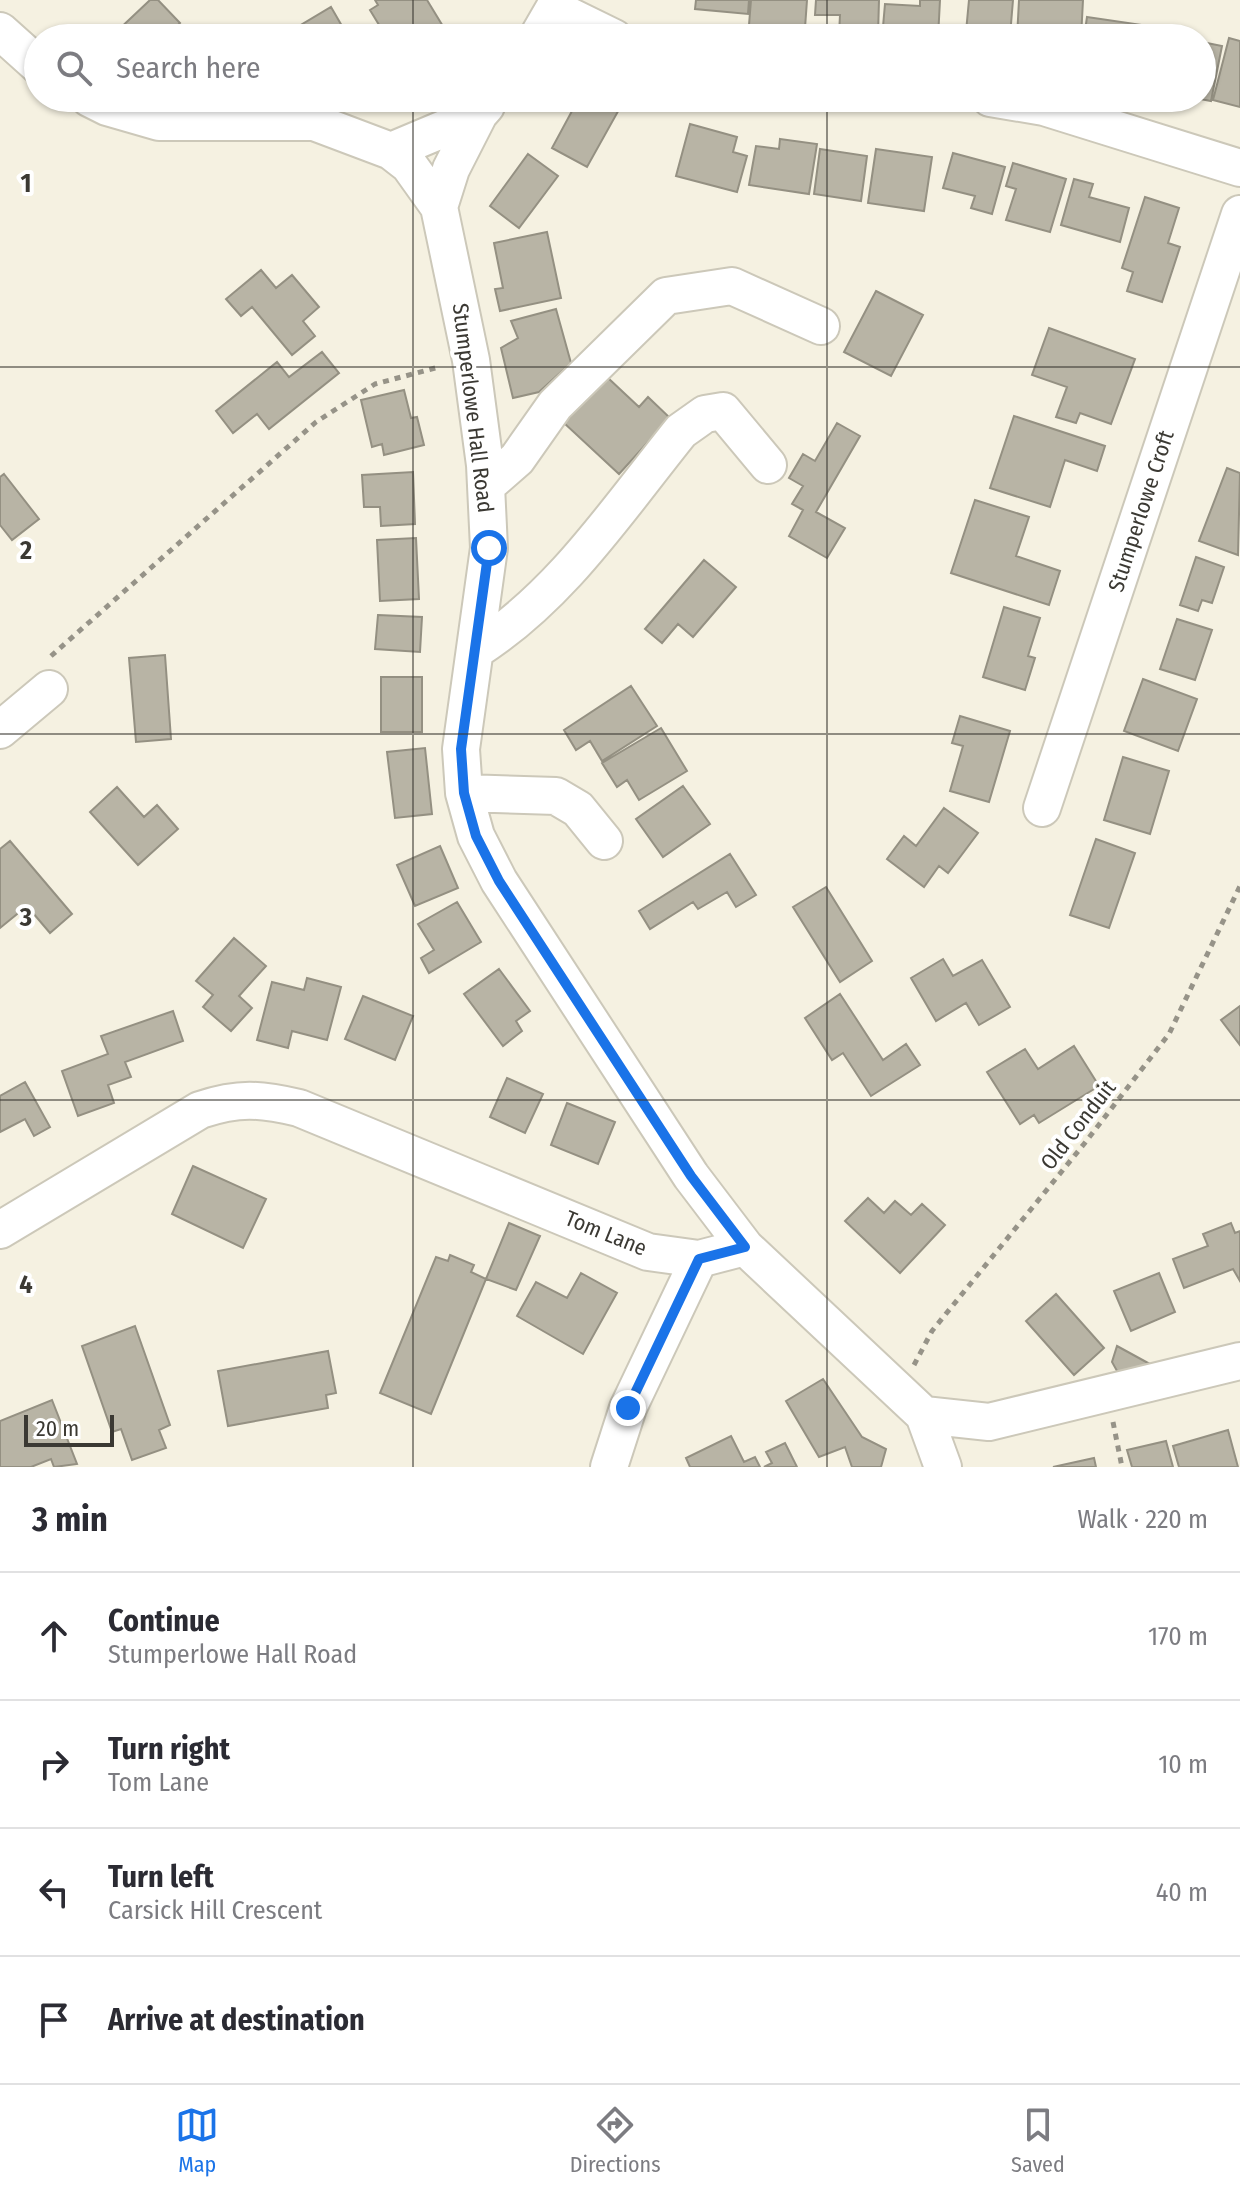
<!DOCTYPE html>
<meta charset="utf-8">
<style>
body{margin:0;font-family:"Fira Sans Condensed",sans-serif;background:#f7f7f7;color:#2b2b33}
.scale{position:absolute;left:24px;bottom:20px;width:90px;box-sizing:border-box;padding-left:8px;border:4px solid #3b3933;border-top:0;font-size:22px;line-height:28px;white-space:nowrap;color:#3b3933;-webkit-text-stroke:6px #fff;paint-order:stroke}
.stop{position:absolute;width:24px;height:24px;margin:-18px;border:6px solid #1a73e8;border-radius:50%;background:#fff}
.stop.end{background:#1a73e8;border-color:#fff;box-shadow:0 2px 8px #0008}
.list{margin:0;padding:0;list-style:none}
h2{display:flex;justify-content:space-between;align-items:center;height:104px;margin:0;padding:0 32px;font-size:34px}
h2 small{font-size:26px;font-weight:400;color:#7c7c81}
.list li{display:grid;grid-template-columns:52px 1fr auto;gap:24px;align-items:center;box-sizing:border-box;height:128px;padding:0 32px;border-top:2px solid #e1e1e2}
.list b{display:block;font-size:30px;white-space:nowrap}
.list p{margin:0;font-size:26px;white-space:nowrap;color:#7c7c81}
.list em{font-size:26px;font-style:normal;color:#7c7c81}
.icon{flex:none;width:44px;height:44px;fill:none;stroke:currentColor;stroke-width:2;stroke-linecap:round;stroke-linejoin:round}
.map{position:relative;flex:none;width:1240px;height:1467px;overflow:hidden}
.search{position:absolute;background:#fff;box-shadow:0 2px 6px #0004;left:24px;right:24px;top:24px;height:88px;display:flex;align-items:center;gap:20px;box-sizing:border-box;padding:0 28px;border-radius:44px;color:#7c7c81;font-size:30px}
.sheet{height:616px;background:#fff}
nav{display:flex;justify-content:space-around;align-items:center;box-sizing:border-box;height:112px;border-top:2px solid #e1e1e2;background:#fff;font-size:22px;color:#7c7c81}
nav a{display:grid;justify-items:center;gap:4px}
nav .on{color:#1a73e8}
.map>svg:first-child{display:block}
.building{fill:#b8b4a5;stroke:#949082;stroke-width:2}
.lines{fill:none;stroke-linecap:round;stroke-linejoin:round}
.minor-casing{stroke:#ccc8b9;stroke-width:40}
.path{stroke:#969388;stroke-width:5;stroke-dasharray:6 6;stroke-linecap:butt}
.minor{stroke:#fff;stroke-width:36}
.route{stroke:#1a73e8;stroke-width:10}
.grid{fill:none;stroke:#3b3933;stroke-width:2;stroke-opacity:0.55}
.labels{text-anchor:middle;dominant-baseline:central;stroke-width:8;stroke-linejoin:round;paint-order:stroke}
.street-label{font-size:22px;fill:#3b3933;stroke:#fff}
.grid-label{font-size:26px;text-anchor:middle;font-weight:bold;fill:#3b3933;stroke:#fff;stroke-width:8;stroke-linejoin:round;paint-order:stroke}
</style>
<div class="map">
<svg width="1240" height="1467" viewBox="0 0 1240 1467">
<rect width="100%" height="100%" fill="#f5f1e1"/>
<path class="building" d="M150 0H158L180 23 171 32 176 38H115L113 35Z
M375 0H427L444 28 428 38H387L370 10 378 5Z
M696 0H749L748 14 695 9Z
M751 0H807L805 28 749 25Z
M816 0H879L878 35H839L840 15H815Z
M920 0H940L938 38H882L885 4 920 6Z
M969 0H1013L1010 36 966 32Z
M1019 0H1083L1081 38H1017Z
M331 7 346 33 338 38H279Z
M1087 17 1149 26 1147 38H1084Z
M1229 38 1240 41V107L1213 100Z
M1202 42 1222 46 1211 101 1195 98H1202Z
M579 98H605L621 106 587 167 552 148Z
M690 124 737 137 733 152 747 156 737 192 676 176Z
M780 139 817 144 809 194 749 185 756 146 779 149Z
M820 149 867 156 861 201 814 194Z
M876 149 932 157 924 211 868 203Z
M953 153 1005 167 992 214 971 208 975 196 943 188Z
M528 154 558 176 519 228 490 206Z
M1013 163 1066 179 1050 232 1006 220 1016 189 1006 186Z
M1074 179 1093 184 1089 197 1129 208 1120 242 1061 225Z
M1145 197 1179 208 1168 243 1180 247 1162 302 1127 291 1133 272 1122 268Z
M547 232 561 298 500 311 495 289 503 288 494 243Z
M261 270 276 288 292 275 319 307 303 321 315 336 292 355 252 307 241 316 226 299Z
M876 291 923 315 891 376 844 352Z
M556 309 571 363 539 392 513 398 501 348 518 338 511 321Z
M1049 328 1135 359 1111 424 1080 413 1076 423 1056 417 1067 387 1032 375Z
M322 352 339 373 269 429 257 414 233 433 216 411 277 362 289 377Z
M607 377 639 407 648 397 670 418 619 474 564 423Z
M404 390 411 418 417 417 424 445 384 455 382 444 372 447 361 400Z
M1014 416 1105 446 1097 471 1065 460 1050 507 990 488Z
M837 423 860 436 816 512 845 528 827 558 789 536 803 510 792 504 803 486 789 478 803 454 815 461Z
M1227 468 1240 473 1238 555 1199 541Z
M413 472 415 524 381 526 380 507H364L362 475Z
M4 474 39 519 12 540 0 525V477Z
M975 500 1029 517 1016 556 1060 571 1049 605 951 573Z
M416 538 419 599 380 601 377 540Z
M1196 557 1224 567 1212 603 1202 600 1198 611 1180 605Z
M704 560 736 587 693 637 678 624 662 643 645 629Z
M1004 607 1040 618 1028 656 1035 658 1025 690 983 677Z
M378 615 422 617 420 652 375 649Z
M1177 619 1212 630 1195 680 1160 669Z
M165 655 171 739 136 742 129 658Z
M381 677H422V732H381Z
M1143 679 1197 699 1178 751 1124 731Z
M631 686 657 726 602 761 590 741 576 750 564 730Z
M960 716 1010 731 989 802 950 791 963 746 952 743Z
M661 728 687 771 639 800 627 780 617 787 602 763Z
M425 748 432 814 395 818 387 752Z
M1123 757 1169 771 1150 834 1104 820Z
M683 786 710 824 663 857 636 819Z
M117 787 144 817 157 805 178 829 138 865 90 812Z
M944 808 978 833 948 873 939 866 924 887 887 859 904 836 916 846Z
M1096 839 1135 853 1109 928 1070 915Z
M10 841 72 914 50 933 27 906 0 928V849Z
M440 846 458 888 415 906 397 865Z
M730 854 756 895 736 907 727 892 698 909 693 902 650 929 639 911Z
M826 887 872 961 840 982 793 907Z
M457 902 481 942 429 973 421 958 434 950 418 924Z
M234 938 266 966 239 996 252 1008 231 1031 203 1007 213 995 196 981Z
M943 959 953 976 982 960 1010 1007 979 1025 966 1003 936 1021 911 978Z
M499 969 530 1011 516 1021 522 1031 503 1046 464 994Z
M307 978 341 987 327 1040 292 1031 288 1048 257 1040 272 982 304 990Z
M840 994 883 1060 906 1044 920 1065 871 1096 843 1053 832 1060 805 1018Z
M363 996 413 1016 395 1060 345 1039Z
M1240 1006V1045L1221 1020Z
M173 1011 183 1041 125 1062 131 1077 108 1085 114 1103 78 1116 62 1071 108 1054 101 1036Z
M1074 1046 1099 1086 1039 1123 1034 1115 1020 1124 987 1072 1025 1049 1038 1069Z
M507 1078 543 1094 525 1133 490 1117Z
M25 1082 50 1127 34 1136 25 1119 0 1132V1096Z
M567 1103 615 1122 598 1164 551 1145Z
M193 1166 266 1199 243 1248 172 1214Z
M868 1198 884 1213 895 1201 911 1215 922 1204 945 1225 900 1273 845 1221Z
M509 1223 540 1236 516 1290 486 1279Z
M1231 1223 1235 1233 1240 1231V1281L1233 1269 1184 1288 1173 1259 1208 1246 1203 1234Z
M450 1255 474 1265 471 1272 486 1279 431 1414 380 1393 436 1257 448 1261Z
M581 1273 617 1293 583 1354 517 1316 536 1282 567 1298Z
M1159 1273 1175 1312 1131 1331 1114 1291Z
M1056 1294 1104 1348 1074 1375 1026 1321Z
M135 1326 170 1425 159 1430 166 1448 132 1460 121 1429 112 1432 82 1346Z
M1117 1346 1159 1369 1121 1378 1112 1362Z
M328 1351 336 1393 326 1395 328 1408 228 1426 218 1371Z
M823 1379 862 1437 886 1449 881 1467H852L845 1447 819 1457 786 1401Z
M52 1400 77 1464 54 1467 51 1459 31 1467H0V1421Z
M1228 1430 1238 1467H1179L1173 1446Z
M731 1436 744 1462 755 1457 760 1467H690L686 1458Z
M1166 1441 1173 1467H1132L1127 1450Z
M785 1443 797 1467H764L772 1463 766 1452Z
M1094 1458 1096 1467H1053Z"/>
<g class="lines">
<defs>
<path id="minor" d="M555 9 614 38
M0 31 38 65
M537 38 559 0
M89 98 107 107 159 122H314L391 151 409 165 439 207
M990 98 1044 107 1240 168
M479 114 451 169 439 207 471 360 485 465 489 548 461 749 464 793 476 836 499 881 691 1176 745 1247
M391 151 479 114 486 106
M486 486 517 459 555 405 666 296 732 286 821 326
M476 650C561 596 618 509 681 431L705 414 723 411 768 465
M0 730 49 689
M464 793 556 796 578 809 604 841
M1042 808 1240 214
M0 1230 200 1110C239 1097 260 1099 299 1108L648 1252 699 1259 745 1247 924 1415 989 1422 1240 1361
M924 1415 943 1467
M609 1467 628 1408 699 1259"/>
</defs>
<use href="#minor" class="minor-casing"/>
<path class="path" d="M51 656 316 422 375 384 439 367
M914 1365 932 1331 1084 1144 1169 1034 1240 886
M1113 1422 1122 1467"/>
<use href="#minor" class="minor"/>
</g>
<g class="lines">
<path class="route" d="M489 548 461 749 464 793 476 836 499 881 691 1176 745 1247 699 1259 628 1408"/>
</g>
<path class="grid" d="M413 0V38M827 0V38M413 98V1467M827 98V1467M0 367H1240M0 734H1240M0 1100H1240"/>
<g class="labels">
<g class="street-label">
<text transform="translate(473 408) rotate(83)">Stumperlowe Hall Road</text>
<text transform="translate(1141 511) rotate(-72)">Stumperlowe Croft</text>
<text transform="translate(1078 1125) rotate(-52)">Old Conduit</text>
<text transform="translate(606 1233) rotate(22)">Tom Lane</text>
</g>
</g>
<g class="grid-label">
<text x="26" y="192">1</text>
<text x="26" y="559">2</text>
<text x="26" y="926">3</text>
<text x="26" y="1293">4</text>
</g>
</svg>
<div class="scale">20 m</div>
<div class="stop" style="left:489px;top:548px"></div>
<div class="stop end" style="left:628px;top:1408px"></div>
<div class="search"><svg class="icon" aria-label="search" viewBox="0 0 24 24"><circle cx="10" cy="10" r="6"/><path d="M15 15l6 6"/></svg>Search here</div>
</div>
<section class="sheet">
<h2>3 min<small>Walk · 220 m</small></h2>
<ul class="list">
<li><svg class="icon" aria-label="ahead" viewBox="0 0 24 24"><path d="M12 20V5M6 11l6-6 6 6"/></svg><div><b>Continue</b><p>Stumperlowe Hall Road</p></div><em>170 m</em></li>
<li><svg class="icon" aria-label="right" viewBox="0 0 24 24"><path d="M7 20v-9h11M14 6l5 5-5 5"/></svg><div><b>Turn right</b><p>Tom Lane</p></div><em>10 m</em></li>
<li><svg class="icon" aria-label="left" viewBox="0 0 24 24"><path d="M17 20v-9H6M10 6l-5 5 5 5"/></svg><div><b>Turn left</b><p>Carsick Hill Crescent</p></div><em>40 m</em></li>
<li><svg class="icon" aria-label="arrive" viewBox="0 0 24 24"><path d="M6 21V4h12l-3 4 3 4H6"/></svg><div><b>Arrive at destination</b></div></li>
</ul>
</section>
<nav>
<a class="on"><svg class="icon" aria-label="map" viewBox="0 0 24 24"><path d="M3 6l6-2 6 2 6-2v14l-6 2-6-2-6 2zM9 4v14M15 6v14"/></svg>Map</a>
<a><svg class="icon" aria-label="directions" viewBox="0 0 24 24"><path d="M12 3l9 9-9 9-9-9zM9 14v-3h6M13 9l2 2-2 2"/></svg>Directions</a>
<a><svg class="icon" aria-label="saved" viewBox="0 0 24 24"><path d="M7 4h10v16l-5-4-5 4z"/></svg>Saved</a>
</nav>
